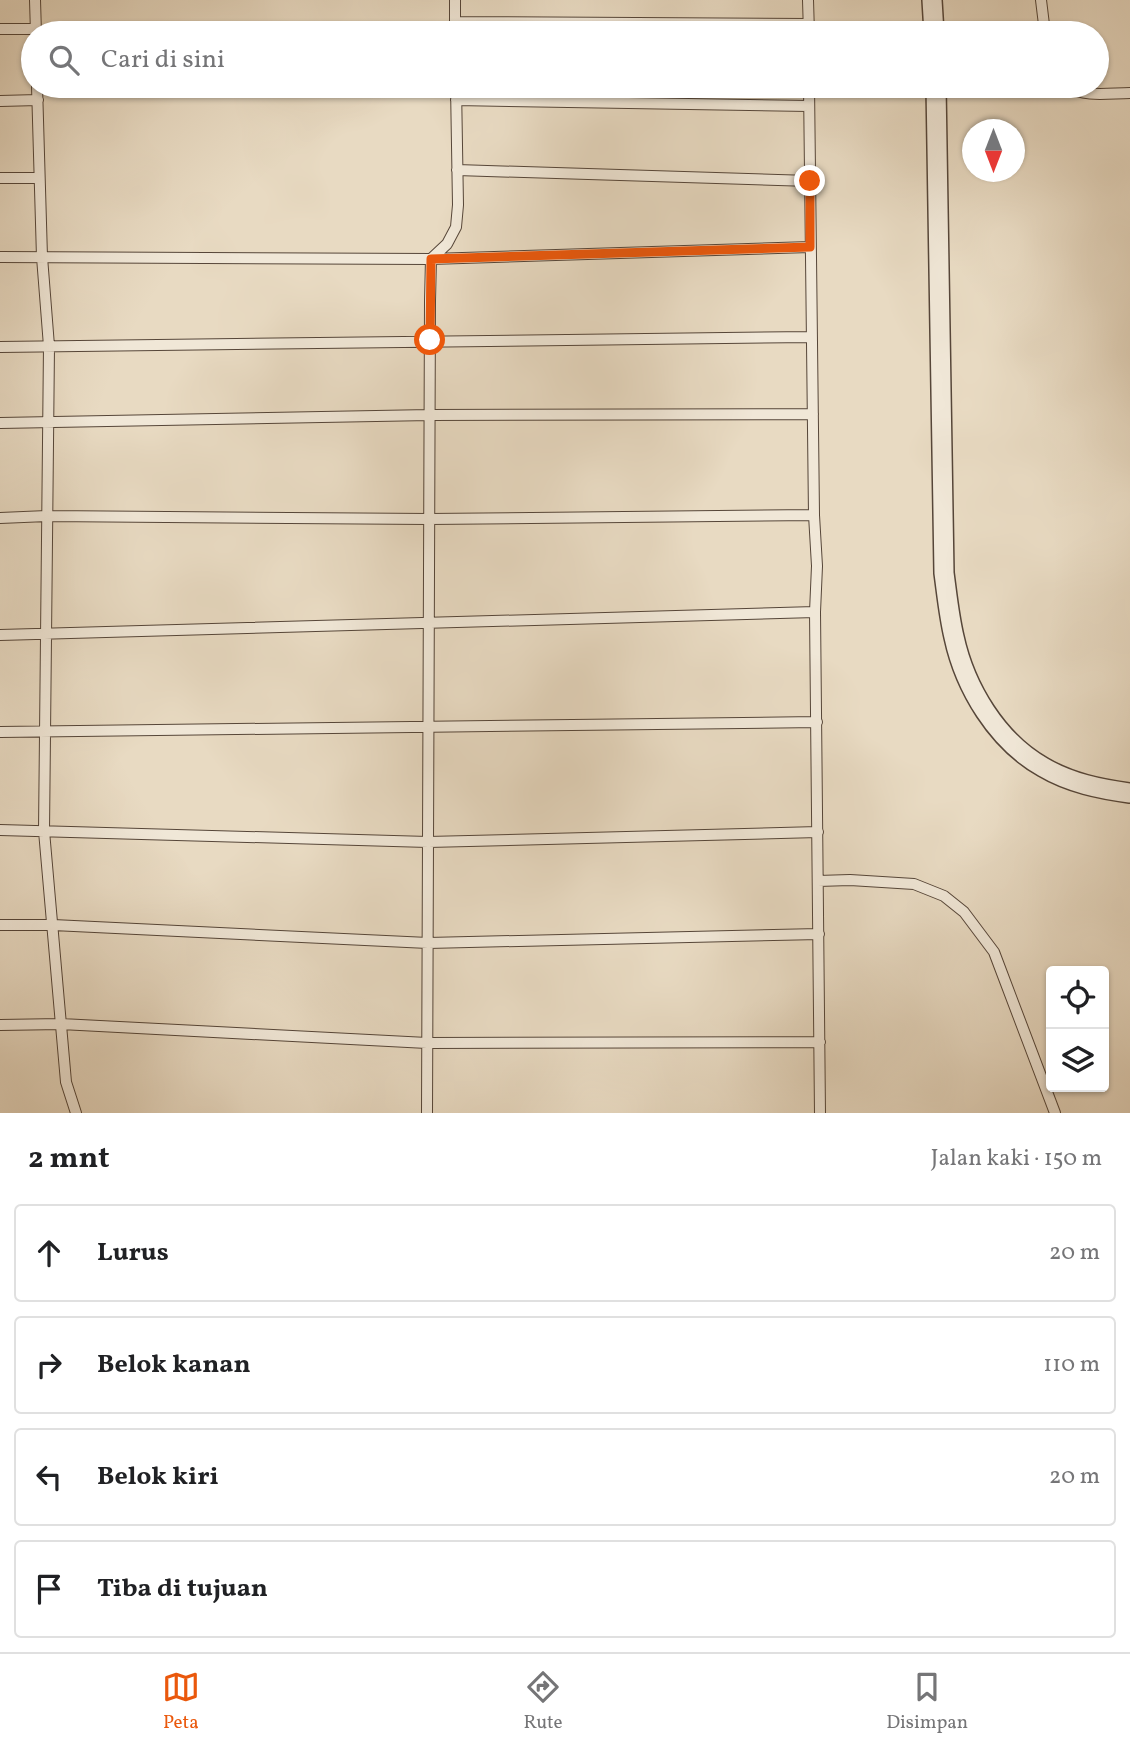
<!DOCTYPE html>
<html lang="id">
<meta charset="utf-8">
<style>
body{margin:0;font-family:Vollkorn,serif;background:#f6f6f6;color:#202124}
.controls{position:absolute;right:21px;bottom:21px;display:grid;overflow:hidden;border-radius:7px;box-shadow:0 2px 5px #0004}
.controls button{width:63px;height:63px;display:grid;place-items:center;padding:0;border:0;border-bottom:2px solid #e0e0e0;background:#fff;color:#202124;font:35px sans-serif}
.compass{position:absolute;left:962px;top:119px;width:63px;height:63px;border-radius:50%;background:#fff;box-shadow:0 2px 5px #0004;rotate:180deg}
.stop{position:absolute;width:21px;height:21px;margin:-16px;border:5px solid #ea580c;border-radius:50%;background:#fff}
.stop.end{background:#ea580c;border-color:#fff;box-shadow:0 2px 7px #0008}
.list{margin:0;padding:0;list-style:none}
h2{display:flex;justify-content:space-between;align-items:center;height:91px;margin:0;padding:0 28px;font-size:30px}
h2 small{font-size:23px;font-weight:400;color:#757577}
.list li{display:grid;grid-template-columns:46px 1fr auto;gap:21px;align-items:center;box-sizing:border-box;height:98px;margin:0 14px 14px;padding:0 14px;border:2px solid #e0e0e0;border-radius:7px}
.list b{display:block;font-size:26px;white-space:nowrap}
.list em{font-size:23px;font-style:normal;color:#757577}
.icon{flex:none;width:38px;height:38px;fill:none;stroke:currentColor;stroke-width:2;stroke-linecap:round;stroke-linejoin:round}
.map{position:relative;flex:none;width:1130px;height:1113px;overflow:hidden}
.search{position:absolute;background:#fff;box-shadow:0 2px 5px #0004;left:21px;right:21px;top:21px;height:77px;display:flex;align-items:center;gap:18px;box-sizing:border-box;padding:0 24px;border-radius:38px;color:#757577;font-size:26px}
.sheet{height:539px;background:#fff}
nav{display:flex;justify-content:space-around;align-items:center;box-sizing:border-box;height:98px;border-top:2px solid #e0e0e0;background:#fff;font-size:19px;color:#757577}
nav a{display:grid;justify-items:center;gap:4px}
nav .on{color:#ea580c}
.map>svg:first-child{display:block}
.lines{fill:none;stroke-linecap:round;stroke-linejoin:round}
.lane-casing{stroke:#564639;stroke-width:12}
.street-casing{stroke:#564639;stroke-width:22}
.lane{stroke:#f0e7d7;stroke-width:10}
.street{stroke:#f0e7d7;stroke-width:19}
.route{stroke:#ea580c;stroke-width:9}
</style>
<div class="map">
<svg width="1130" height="1113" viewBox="0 0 1130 1113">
<rect width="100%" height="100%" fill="#e8dac2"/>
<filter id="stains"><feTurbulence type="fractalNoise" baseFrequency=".00286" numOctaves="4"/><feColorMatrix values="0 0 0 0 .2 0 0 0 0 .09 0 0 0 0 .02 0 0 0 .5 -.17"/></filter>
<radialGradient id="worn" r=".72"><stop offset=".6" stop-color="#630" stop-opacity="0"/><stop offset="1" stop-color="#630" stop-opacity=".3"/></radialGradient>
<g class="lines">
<defs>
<path id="lane" d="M35 0 36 33
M455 0V33
M808 0 809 33
M1041 0 1045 33
M455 22 809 24
M0 29H36
M37 86 42 257 49 346 44 831 66 1082 76 1113
M809 86 814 515 817 566 815 612 820 1113
M1067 86C1085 98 1109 93 1130 93
M456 100 809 106
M0 101 38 100
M457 170 810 181
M0 178H39
M0 257 431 259 810 247
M0 347 812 337
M0 423 430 415 813 414
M0 518 47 516 429 519 814 515
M0 635 815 612
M0 732 817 722
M0 830 428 842 818 832
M818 881 850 880 914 884 944 896 964 912 994 952 1055 1113
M0 925H53L428 943 819 934
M0 1025 61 1024 427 1043 820 1042
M427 1113 430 301 431 259 447 244 456 227 458 205 456 86"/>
<path id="street" d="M932 0 934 33
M936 86 944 573C947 595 949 616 954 637 965 688 997 741 1043 767 1070 783 1100 789 1130 793"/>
</defs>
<use href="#lane" class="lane-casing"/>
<use href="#street" class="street-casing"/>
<use href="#lane" class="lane"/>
<use href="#street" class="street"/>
</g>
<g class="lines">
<path class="route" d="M430 340 431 259 810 247V181"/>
</g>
<rect width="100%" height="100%" filter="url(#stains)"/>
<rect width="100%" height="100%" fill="url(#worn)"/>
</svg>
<div class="controls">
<button><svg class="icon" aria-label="locate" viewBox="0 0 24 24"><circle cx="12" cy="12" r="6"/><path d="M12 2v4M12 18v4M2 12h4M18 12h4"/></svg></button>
<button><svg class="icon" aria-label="layers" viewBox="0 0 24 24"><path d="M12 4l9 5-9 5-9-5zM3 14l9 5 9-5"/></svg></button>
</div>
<svg class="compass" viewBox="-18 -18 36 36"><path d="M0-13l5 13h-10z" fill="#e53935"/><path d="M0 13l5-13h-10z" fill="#757577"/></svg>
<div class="stop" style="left:430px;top:340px"></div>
<div class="stop end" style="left:810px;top:181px"></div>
<div class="search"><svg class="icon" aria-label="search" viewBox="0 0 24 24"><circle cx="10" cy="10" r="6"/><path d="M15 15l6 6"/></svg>Cari di sini</div>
</div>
<section class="sheet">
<h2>2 mnt<small>Jalan kaki · 150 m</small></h2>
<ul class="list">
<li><svg class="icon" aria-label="ahead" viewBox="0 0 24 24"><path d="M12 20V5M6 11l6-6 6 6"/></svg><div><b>Lurus</b></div><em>20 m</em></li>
<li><svg class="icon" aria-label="right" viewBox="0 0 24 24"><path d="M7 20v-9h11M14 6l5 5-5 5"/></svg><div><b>Belok kanan</b></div><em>110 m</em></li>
<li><svg class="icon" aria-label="left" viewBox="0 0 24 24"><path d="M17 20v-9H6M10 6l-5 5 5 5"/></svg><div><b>Belok kiri</b></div><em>20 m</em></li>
<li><svg class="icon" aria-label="arrive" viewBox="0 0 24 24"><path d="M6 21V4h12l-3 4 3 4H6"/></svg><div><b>Tiba di tujuan</b></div></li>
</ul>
</section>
<nav>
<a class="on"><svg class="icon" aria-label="map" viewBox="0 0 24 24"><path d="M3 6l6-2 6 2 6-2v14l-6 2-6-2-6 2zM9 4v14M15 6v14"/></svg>Peta</a>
<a><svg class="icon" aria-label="directions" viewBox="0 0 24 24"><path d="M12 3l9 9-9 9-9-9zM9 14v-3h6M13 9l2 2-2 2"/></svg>Rute</a>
<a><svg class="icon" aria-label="saved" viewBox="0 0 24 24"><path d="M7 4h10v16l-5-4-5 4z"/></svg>Disimpan</a>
</nav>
